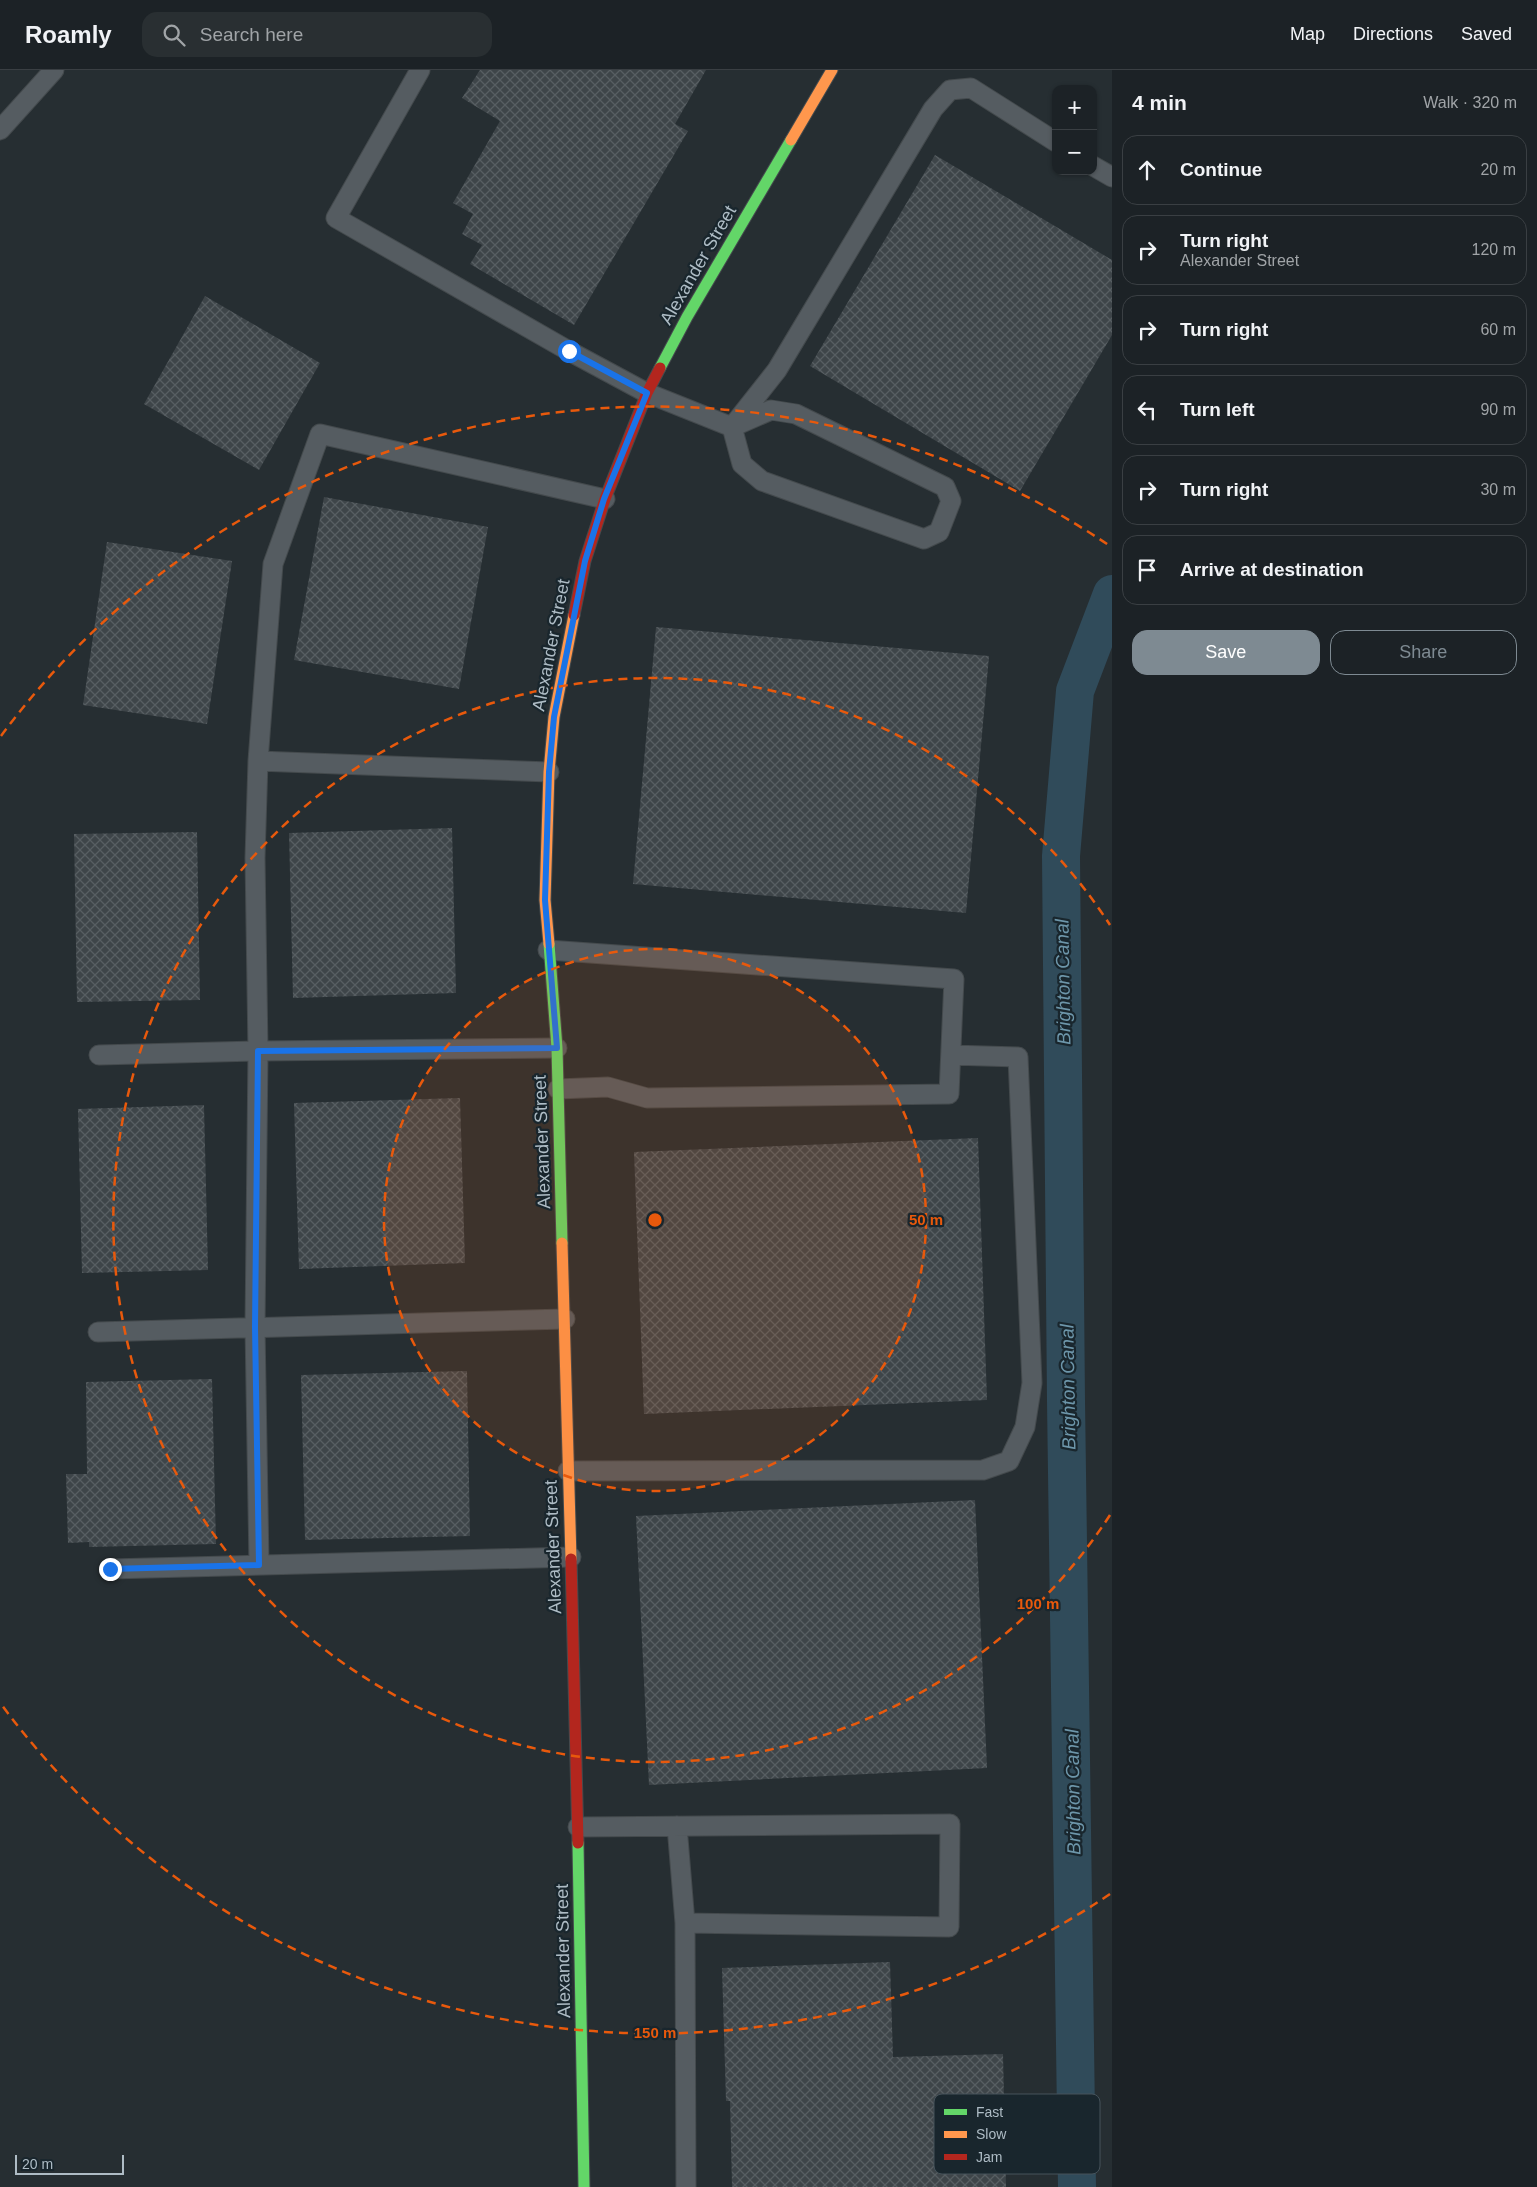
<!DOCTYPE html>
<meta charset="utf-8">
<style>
body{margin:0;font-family:Helvetica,sans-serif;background:#292f32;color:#f1f3f6}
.controls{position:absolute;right:15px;top:15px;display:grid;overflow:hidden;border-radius:10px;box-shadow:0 1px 4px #0004}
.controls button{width:45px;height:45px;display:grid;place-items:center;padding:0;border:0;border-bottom:1px solid #3a3f43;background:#1c2226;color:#f1f3f6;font:25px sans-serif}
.scale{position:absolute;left:15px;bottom:12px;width:109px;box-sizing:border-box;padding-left:5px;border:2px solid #aebcc5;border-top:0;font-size:14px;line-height:18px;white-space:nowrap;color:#aebcc5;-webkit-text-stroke:4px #19262d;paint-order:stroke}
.stop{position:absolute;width:15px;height:15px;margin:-11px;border:4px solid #1a73e8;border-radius:50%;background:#fff}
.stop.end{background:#1a73e8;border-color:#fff;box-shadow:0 1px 5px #0008}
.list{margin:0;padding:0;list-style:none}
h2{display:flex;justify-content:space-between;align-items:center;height:65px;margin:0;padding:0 20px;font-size:21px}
h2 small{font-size:16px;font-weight:400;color:#a0a4a7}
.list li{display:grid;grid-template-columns:32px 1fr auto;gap:15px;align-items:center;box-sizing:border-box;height:70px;margin:0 10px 10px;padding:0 10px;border:1px solid #3a3f43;border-radius:15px}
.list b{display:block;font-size:19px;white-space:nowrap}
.list p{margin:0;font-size:16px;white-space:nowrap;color:#a0a4a7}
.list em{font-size:16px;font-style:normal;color:#a0a4a7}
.actions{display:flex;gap:10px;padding:15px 20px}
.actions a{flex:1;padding:11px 0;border:1px solid #7e8a92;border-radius:15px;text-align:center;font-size:18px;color:#7e8a92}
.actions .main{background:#7e8a92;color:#fff}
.icon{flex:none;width:28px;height:28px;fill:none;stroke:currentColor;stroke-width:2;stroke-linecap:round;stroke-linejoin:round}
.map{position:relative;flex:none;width:1112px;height:2117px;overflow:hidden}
header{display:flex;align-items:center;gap:30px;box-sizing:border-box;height:70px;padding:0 25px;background:#1c2226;border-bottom:1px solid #3a3f43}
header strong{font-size:24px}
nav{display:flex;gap:28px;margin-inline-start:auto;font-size:18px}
.search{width:350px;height:45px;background:#292f32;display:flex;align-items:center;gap:12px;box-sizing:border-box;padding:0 18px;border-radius:15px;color:#a0a4a7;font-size:19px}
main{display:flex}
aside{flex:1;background:#1c2226}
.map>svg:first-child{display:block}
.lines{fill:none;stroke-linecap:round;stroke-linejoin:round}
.canal{stroke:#304b5a;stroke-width:38}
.building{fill:url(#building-cross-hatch)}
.lane-casing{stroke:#444a4d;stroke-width:21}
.fast-casing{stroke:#444a4d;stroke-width:13}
.slow-casing{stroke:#444a4d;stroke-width:13}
.jam-casing{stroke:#444a4d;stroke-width:13}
.lane{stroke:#555c61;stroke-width:19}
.fast{stroke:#63d668;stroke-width:11}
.slow{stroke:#ff974d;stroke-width:11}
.jam{stroke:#b3261e;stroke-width:11}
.route{stroke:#1a73e8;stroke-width:6}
.ring{fill:none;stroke:#e8590c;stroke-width:2.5;stroke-dasharray:9 6}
.labels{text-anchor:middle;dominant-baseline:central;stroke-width:4.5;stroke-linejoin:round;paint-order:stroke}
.street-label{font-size:18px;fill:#aebcc5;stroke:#19262d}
.water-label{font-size:19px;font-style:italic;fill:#6d96aa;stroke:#19262d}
.key{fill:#19262d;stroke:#46535b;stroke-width:1}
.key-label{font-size:14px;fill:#aebcc5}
.centre{fill:#e8590c;stroke:#19262d;stroke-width:2.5}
.ring-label{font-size:15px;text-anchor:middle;font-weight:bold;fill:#e8590c;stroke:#19262d;stroke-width:4.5;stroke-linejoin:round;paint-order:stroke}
</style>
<header>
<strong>Roamly</strong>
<div class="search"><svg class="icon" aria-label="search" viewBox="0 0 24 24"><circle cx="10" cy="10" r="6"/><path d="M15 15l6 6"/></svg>Search here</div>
<nav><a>Map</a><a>Directions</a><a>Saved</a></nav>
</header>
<main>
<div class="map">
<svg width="1112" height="2117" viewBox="0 0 1112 2117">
<defs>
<pattern id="building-cross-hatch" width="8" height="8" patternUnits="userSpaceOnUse" patternTransform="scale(1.25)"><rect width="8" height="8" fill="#3e4549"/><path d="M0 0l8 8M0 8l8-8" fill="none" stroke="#575e62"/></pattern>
</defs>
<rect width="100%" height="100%" fill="#262e32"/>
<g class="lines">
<path class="canal" d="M1077 2117 1066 1331 1061 786 1075 621 1112 524"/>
</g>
<path class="building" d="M480 0H706L675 54 688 61 574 255 470 194 482 175 462 164 473 144 453 133 500 51 462 28Z
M935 85 1112 190V265L1020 421 810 296Z
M205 226 320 293 259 400 144 334Z
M324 427 488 457 459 619 294 590Z
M107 472 232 491 207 654 83 635Z
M656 557 989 586 966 843 633 814Z
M452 758 456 923 293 928 289 763Z
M197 762 200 930 77 932 74 764Z
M460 1028 465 1193 299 1199 294 1033Z
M204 1035 208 1200 82 1203 78 1039Z
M978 1068 987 1330 644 1344 634 1082Z
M467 1301 470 1466 305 1470 301 1305Z
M212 1309 216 1474 89 1477V1472L68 1473 66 1404H87L86 1312Z
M975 1430 987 1698 649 1715 636 1446Z
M890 1892 893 1987 1003 1984 1006 2117H732L730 2031H726L722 1898Z"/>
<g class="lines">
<defs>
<path id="lane" d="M420 0 336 148 569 281 647 323 732 357 771 340 796 344 945 417 951 431 939 462 924 469 762 411 742 394 732 357 777 300 933 39 950 20 971 18 1056 72
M0 60 54 0
M1093 96 1112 107
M258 691 255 788 258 981 255 1257 259 1495
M549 702 258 691 273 494 320 364 605 429
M548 880 954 909 949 1024 647 1028 608 1017 558 1019
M99 985 258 981 557 978
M98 1262 565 1249
M568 1401 983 1400 1009 1391 1025 1357 1032 1313 1018 987 951 985
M110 1499 571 1487
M578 1757 950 1754 949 1857 685 1853 677 1756
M685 1853 686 2117"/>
<path id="fast" d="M660 298 687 247 791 70
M549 874 557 978 562 1173
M578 1773 584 2117"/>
<path id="slow" d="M791 70 832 0
M549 874 545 830 549 702 554 647 574 545
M562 1173 571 1489"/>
<path id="jam" d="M574 545 585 491 605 429 647 323 660 298
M571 1489 578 1773"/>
</defs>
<use href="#lane" class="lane-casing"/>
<use href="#fast" class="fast-casing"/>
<use href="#slow" class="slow-casing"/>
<use href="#jam" class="jam-casing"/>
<use href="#lane" class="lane"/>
<use href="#fast" class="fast"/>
<use href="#slow" class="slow"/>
<use href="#jam" class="jam"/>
</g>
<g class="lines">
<path class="route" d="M110 1499 259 1495 255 1257 258 981 557 978 545 830 549 702 554 647 585 491 604 429 647 323 569 281"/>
</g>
<circle cx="655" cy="1150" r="271" fill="#e8590c" fill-opacity=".12"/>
<g class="ring">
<circle cx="655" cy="1150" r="271"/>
<path d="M1110 1445A542 542 0 1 1 1110 855"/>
<path d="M1110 1824A813 813 0 0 1 1 1634M1 666A813 813 0 0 1 1110 476"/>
</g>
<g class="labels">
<g class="street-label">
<text transform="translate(698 195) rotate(-60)">Alexander Street</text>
<text transform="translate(551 575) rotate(-79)">Alexander Street</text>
<text transform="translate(542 1072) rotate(-92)">Alexander Street</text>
<text transform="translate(553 1477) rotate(-92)">Alexander Street</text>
<text transform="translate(563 1881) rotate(-91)">Alexander Street</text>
</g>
<g class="water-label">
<text transform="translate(1063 912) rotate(-91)">Brighton Canal</text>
<text transform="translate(1068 1317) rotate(-91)">Brighton Canal</text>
<text transform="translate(1073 1722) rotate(-91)">Brighton Canal</text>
</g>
</g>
<rect x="934" y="2024" width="166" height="80" rx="8" class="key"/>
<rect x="944" y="2039" width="23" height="6" fill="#63d668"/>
<rect x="944" y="2061" width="23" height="7" fill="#ff974d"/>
<rect x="944" y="2084" width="23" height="6" fill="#b3261e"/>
<g class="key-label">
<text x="976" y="2047">Fast</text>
<text x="976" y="2069">Slow</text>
<text x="976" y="2092">Jam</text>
</g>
<circle cx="655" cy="1150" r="8" class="centre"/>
<g class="ring-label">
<text x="926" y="1155">50 m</text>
<text x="1038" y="1539">100 m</text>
<text x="655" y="1968">150 m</text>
</g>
</svg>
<div class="controls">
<button>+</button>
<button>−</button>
</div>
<div class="scale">20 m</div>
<div class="stop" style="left:569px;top:281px"></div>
<div class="stop end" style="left:110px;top:1499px"></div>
</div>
<aside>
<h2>4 min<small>Walk · 320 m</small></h2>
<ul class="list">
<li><svg class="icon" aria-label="ahead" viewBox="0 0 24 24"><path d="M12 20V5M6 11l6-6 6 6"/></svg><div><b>Continue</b></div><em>20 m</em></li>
<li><svg class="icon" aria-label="right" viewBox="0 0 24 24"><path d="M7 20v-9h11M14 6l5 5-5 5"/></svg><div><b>Turn right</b><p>Alexander Street</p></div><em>120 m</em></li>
<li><svg class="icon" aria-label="right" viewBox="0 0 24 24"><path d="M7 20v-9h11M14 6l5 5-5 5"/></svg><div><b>Turn right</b></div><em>60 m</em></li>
<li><svg class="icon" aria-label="left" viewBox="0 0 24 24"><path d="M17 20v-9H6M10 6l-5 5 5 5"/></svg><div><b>Turn left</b></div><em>90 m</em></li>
<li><svg class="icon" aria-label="right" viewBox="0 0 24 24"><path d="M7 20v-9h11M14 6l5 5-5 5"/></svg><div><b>Turn right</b></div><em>30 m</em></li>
<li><svg class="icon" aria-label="arrive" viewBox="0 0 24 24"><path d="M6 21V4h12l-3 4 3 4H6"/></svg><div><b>Arrive at destination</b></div></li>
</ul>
<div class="actions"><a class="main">Save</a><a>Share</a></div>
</aside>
</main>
